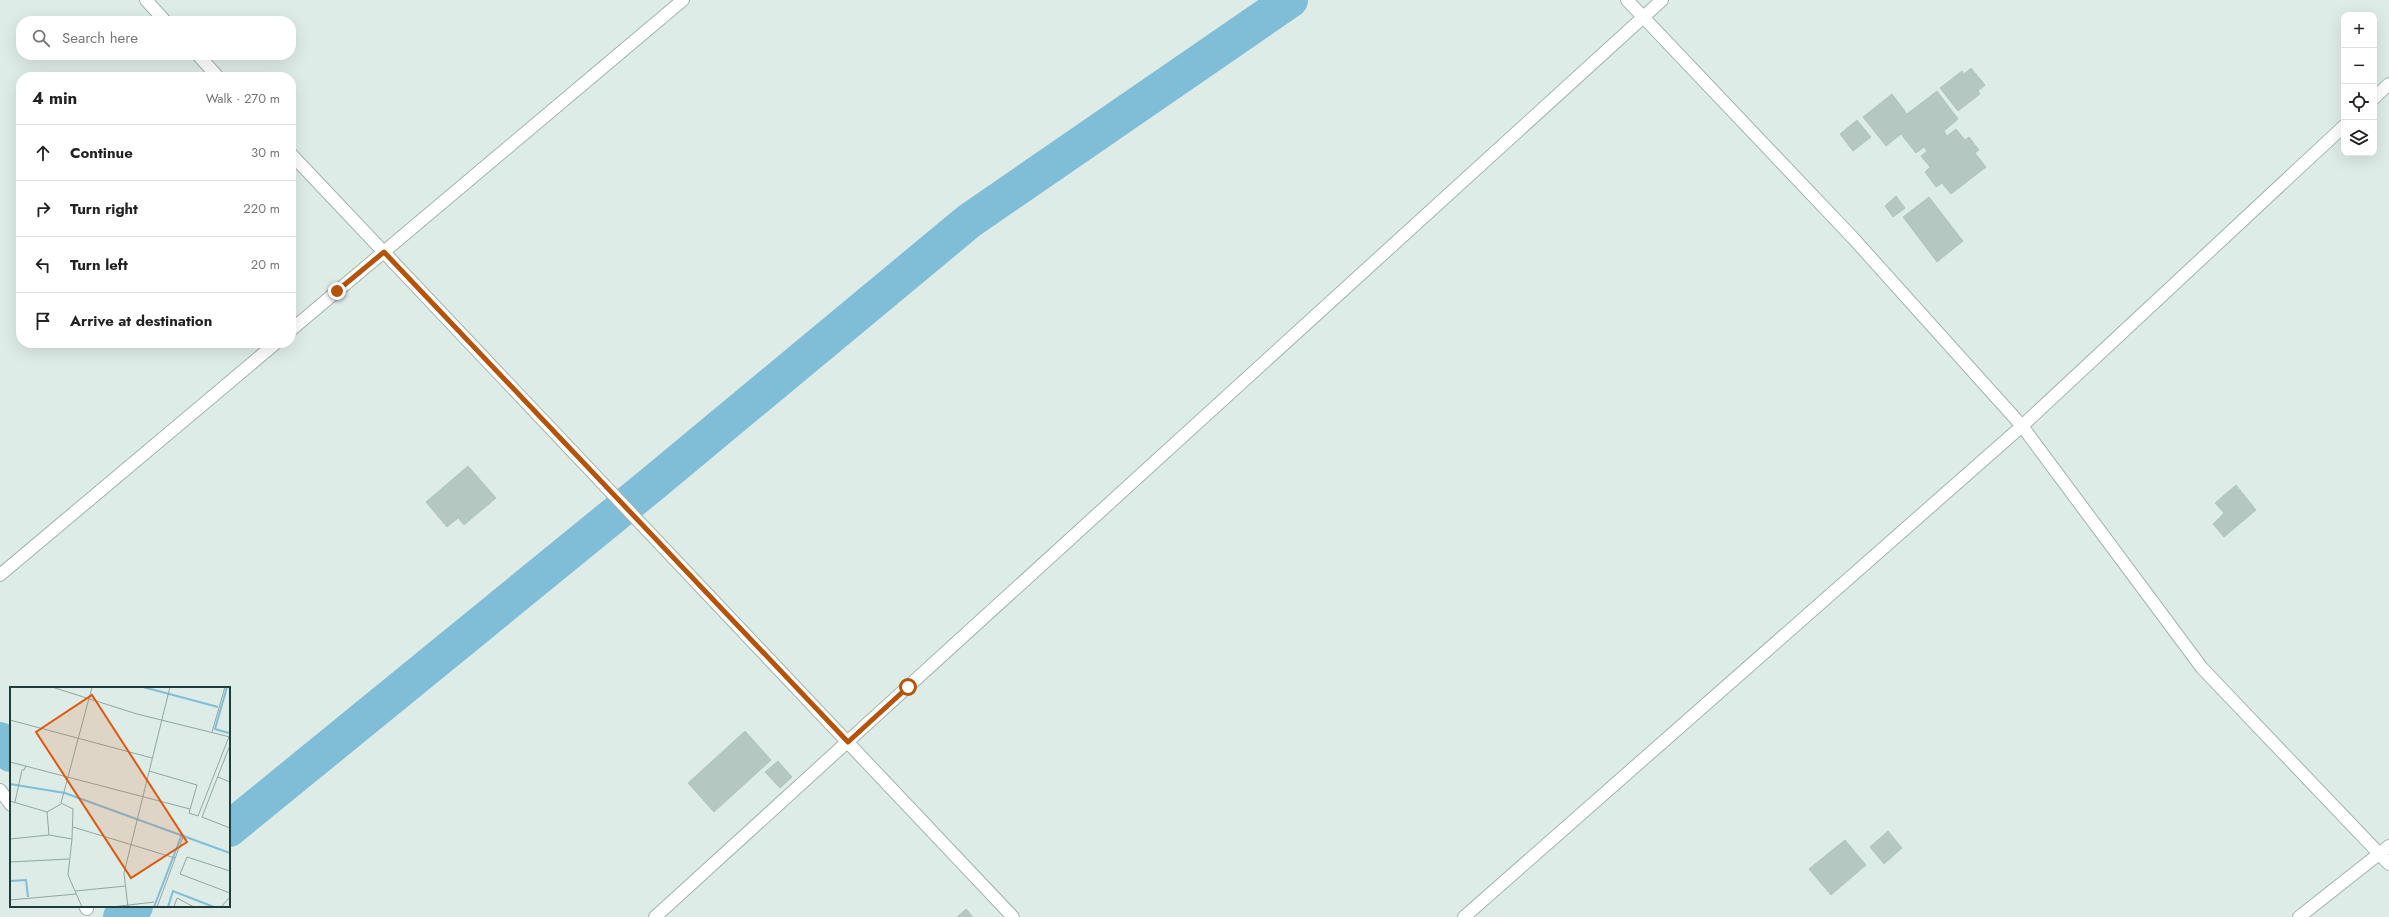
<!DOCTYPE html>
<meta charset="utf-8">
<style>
body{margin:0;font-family:Jost,sans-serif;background:#f2f2f2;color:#222}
.controls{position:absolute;right:12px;top:12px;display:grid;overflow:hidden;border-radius:8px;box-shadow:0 4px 16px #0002}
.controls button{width:36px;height:36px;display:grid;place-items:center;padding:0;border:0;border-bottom:1px solid #e0e0e0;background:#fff;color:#222;font:20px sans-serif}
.stop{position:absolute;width:12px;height:12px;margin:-9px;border:3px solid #b45309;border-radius:50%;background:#fff}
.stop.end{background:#b45309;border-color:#fff;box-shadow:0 1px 4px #0008}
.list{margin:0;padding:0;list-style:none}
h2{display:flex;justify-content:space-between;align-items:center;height:52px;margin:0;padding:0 16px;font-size:17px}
h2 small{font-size:13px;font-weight:400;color:#767676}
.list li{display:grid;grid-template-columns:26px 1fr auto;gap:12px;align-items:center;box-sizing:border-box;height:56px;padding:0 16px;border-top:1px solid #e0e0e0}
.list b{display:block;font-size:15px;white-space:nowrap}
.list em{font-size:13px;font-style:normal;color:#767676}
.icon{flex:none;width:22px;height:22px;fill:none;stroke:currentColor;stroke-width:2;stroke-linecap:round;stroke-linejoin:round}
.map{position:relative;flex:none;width:2389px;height:917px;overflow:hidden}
.search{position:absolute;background:#fff;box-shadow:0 4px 16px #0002;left:16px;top:16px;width:280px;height:44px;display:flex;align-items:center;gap:10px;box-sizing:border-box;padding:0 14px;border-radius:16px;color:#767676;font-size:15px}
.panel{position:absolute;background:#fff;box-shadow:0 4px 16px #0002;left:16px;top:72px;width:280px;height:276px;border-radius:16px}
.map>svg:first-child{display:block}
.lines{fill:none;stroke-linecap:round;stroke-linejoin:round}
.river{stroke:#80bdd7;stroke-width:36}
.building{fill:#b4c7c1;stroke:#b0c6c0}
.minor-casing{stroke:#a1b4b0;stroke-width:14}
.minor{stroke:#fff;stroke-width:12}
.route{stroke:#b45309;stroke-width:5}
.inset-river{fill:none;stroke:#80bdd7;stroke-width:2}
.inset-road{fill:none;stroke:#91a6a2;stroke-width:1}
.view{fill:#de580e;fill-opacity:0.15;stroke:#de580e;stroke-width:2}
.inset-edge{fill:none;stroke:#1e3d39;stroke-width:2}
</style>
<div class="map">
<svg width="2389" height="917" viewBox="0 0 2389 917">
<rect width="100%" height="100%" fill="#deece8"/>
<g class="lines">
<path class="river" d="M0 740 11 754
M229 829 651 485 969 221 1290 0
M121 917 135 906"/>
</g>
<path class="building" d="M1971 68 1985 85 1978 91 1980 94 1958 111 1940 88 1962 71 1964 74Z
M1937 91 1958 119 1944 131 1947 136 1956 129 1965 140 1969 137 1979 150 1975 153 1986 167 1951 194 1942 183 1936 187 1925 172 1930 167 1921 156 1927 151 1924 147 1916 153 1901 134 1886 146 1863 117 1892 94 1907 114Z
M1857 120 1871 137 1853 151 1840 134Z
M1896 196 1905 208 1893 217 1885 206Z
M1929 197 1963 241 1937 262 1903 217Z
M468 466 496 498 464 525 458 518 447 527 426 502Z
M2236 485 2256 510 2224 537 2213 524 2224 513 2215 503Z
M745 731 771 760 714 812 688 783Z
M778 761 792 777 780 788 765 772Z
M1888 831 1902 848 1884 864 1870 847Z
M1845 840 1866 865 1831 895 1809 869Z
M966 909 973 917H957Z"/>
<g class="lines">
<defs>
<path id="minor" d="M146 0 165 21
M1627 0 1853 238 2022 426 2202 668 2389 864
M198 55 218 77
M2374 98 2389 84
M291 154 1013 917
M291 330 683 0
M0 575 276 343
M0 790 11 805
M85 906 87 909
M655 917 1662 0
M1464 917 2022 426 2344 126
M2299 917 2389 846"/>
</defs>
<use href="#minor" class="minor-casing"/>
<use href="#minor" class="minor"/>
</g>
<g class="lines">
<path class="route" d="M337 291 384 252 848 742 908 687"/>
</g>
<g transform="translate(10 687)">
<rect width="220" height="220" fill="#deece8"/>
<path class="inset-river" d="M133 0 208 20M217 0 205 42 219 46M0 97 55 106 220 166M0 194 16 193 18 210M144 220 172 147M158 220 163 204 204 220"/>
<path class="inset-road" d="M42 0 127 27 220 50M0 33 142 71M202 45 215 0M220 58 192 130 220 141M0 75 180 122M139 84 187 98 179 126 188 129 220 47M208 90 220 95M0 114 37 125 39 148 62 152 58 188 72 220M5 115 12 83H14L16 79M37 125 51 117M63 140 165 171M0 152 39 148M62 152 63 122 51 116 82 0M0 175 59 172M220 184 177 170 170 187 220 206M65 204 116 199M0 213 66 207M102 220 144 215M118 220 114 186 160 0M147 220 173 150M164 220 167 211 184 220M211 220 220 210"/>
<path class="view" d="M82 8 177 155 121 191 26 45Z"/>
<rect width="220" height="220" class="inset-edge"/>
</g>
</svg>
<div class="controls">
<button>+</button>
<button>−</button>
<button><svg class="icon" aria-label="locate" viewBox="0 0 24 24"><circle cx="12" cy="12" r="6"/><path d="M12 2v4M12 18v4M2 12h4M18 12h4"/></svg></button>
<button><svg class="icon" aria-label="layers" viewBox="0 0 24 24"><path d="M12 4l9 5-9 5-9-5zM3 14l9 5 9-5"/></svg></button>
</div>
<div class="stop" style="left:908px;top:687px"></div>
<div class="stop end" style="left:337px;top:291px"></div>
<div class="search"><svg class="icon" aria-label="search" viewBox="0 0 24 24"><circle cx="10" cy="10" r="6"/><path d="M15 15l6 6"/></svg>Search here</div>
<section class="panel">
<h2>4 min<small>Walk · 270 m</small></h2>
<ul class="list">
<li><svg class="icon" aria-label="ahead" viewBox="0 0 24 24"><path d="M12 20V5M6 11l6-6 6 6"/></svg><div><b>Continue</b></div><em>30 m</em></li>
<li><svg class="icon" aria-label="right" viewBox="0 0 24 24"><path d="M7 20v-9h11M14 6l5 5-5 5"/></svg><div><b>Turn right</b></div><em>220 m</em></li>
<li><svg class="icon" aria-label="left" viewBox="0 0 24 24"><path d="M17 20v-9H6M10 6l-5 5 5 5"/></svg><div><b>Turn left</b></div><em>20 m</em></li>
<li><svg class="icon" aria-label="arrive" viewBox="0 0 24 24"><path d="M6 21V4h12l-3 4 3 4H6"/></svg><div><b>Arrive at destination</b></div></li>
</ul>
</section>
</div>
